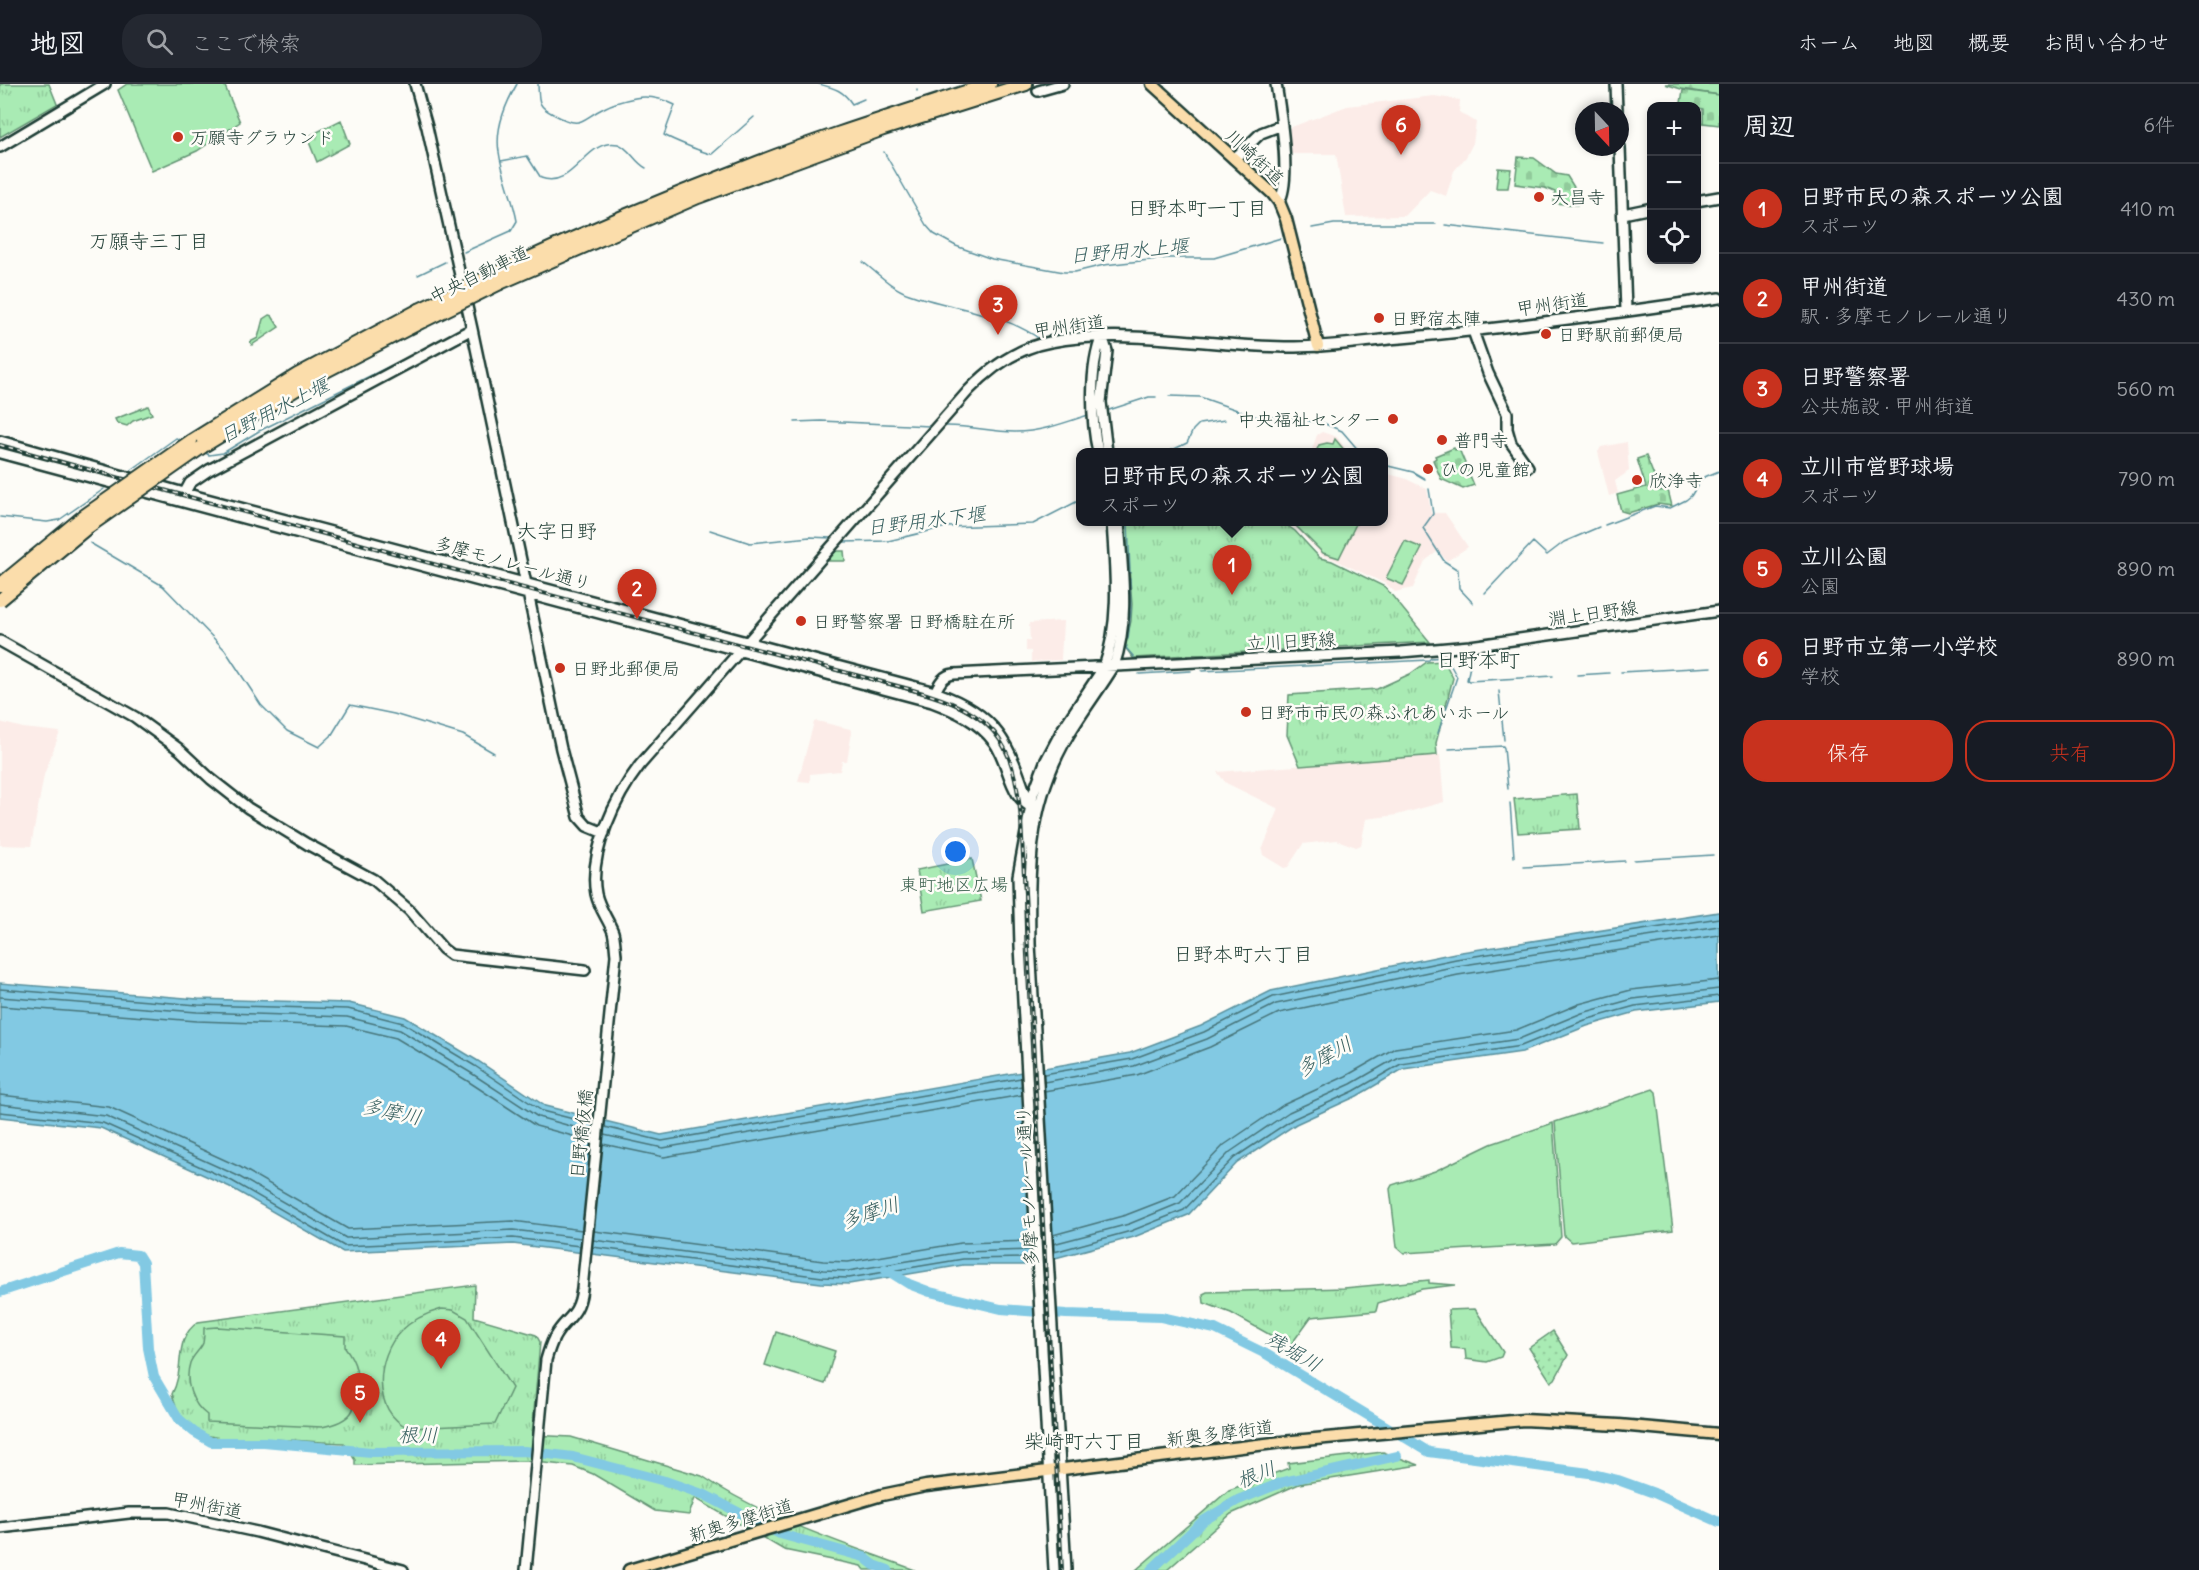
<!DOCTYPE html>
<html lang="ja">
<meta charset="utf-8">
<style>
body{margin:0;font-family:Delius,"Klee One",sans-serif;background:#242831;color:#f1f3f6}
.controls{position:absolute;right:18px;top:18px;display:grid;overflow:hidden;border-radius:12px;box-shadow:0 3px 9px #0003}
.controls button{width:54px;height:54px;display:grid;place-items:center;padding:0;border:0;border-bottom:2px solid #363941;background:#171b24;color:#f1f3f6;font:30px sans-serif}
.compass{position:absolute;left:1575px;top:18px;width:54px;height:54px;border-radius:50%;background:#171b24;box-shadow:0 3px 9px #0003;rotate:158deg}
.you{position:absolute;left:956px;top:768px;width:21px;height:21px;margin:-15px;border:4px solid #fff;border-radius:50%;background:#1a73e8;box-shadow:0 0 0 9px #1a73e833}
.badge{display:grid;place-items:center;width:39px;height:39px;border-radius:50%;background:#c8321e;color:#fff;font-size:20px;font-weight:700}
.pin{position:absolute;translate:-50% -50px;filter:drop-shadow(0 2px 3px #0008)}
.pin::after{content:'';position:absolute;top:32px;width:21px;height:18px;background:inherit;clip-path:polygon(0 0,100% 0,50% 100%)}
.popup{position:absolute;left:1076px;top:364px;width:312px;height:78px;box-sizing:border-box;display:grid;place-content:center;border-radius:12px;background:#171b24;filter:drop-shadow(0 2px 4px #0005);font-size:20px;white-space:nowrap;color:#9ea1a6}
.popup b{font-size:22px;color:#f1f3f6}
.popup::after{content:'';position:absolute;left:50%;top:100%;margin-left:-12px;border:12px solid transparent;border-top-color:#171b24}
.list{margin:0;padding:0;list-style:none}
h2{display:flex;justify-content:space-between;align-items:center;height:78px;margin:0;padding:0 24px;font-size:26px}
h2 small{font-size:20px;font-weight:400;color:#9ea1a6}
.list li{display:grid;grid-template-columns:39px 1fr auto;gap:18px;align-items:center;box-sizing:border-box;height:90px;padding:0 24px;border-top:2px solid #363941}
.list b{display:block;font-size:22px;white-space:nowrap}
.list p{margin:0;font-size:20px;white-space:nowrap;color:#9ea1a6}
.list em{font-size:20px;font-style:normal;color:#9ea1a6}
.actions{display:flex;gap:12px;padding:18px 24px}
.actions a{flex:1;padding:14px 0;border:2px solid #c8321e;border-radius:24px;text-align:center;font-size:21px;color:#c8321e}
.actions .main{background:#c8321e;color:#fff}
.icon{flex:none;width:33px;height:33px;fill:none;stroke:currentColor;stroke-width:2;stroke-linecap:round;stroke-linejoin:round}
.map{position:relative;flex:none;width:1719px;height:1486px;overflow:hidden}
header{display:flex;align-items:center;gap:36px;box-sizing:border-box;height:84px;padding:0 30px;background:#171b24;border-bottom:2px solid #363941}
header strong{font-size:28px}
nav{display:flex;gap:33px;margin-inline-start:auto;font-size:21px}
.search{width:420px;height:54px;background:#242831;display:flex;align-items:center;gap:15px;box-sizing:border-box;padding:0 21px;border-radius:24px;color:#9ea1a6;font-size:22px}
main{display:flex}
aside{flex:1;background:#171b24}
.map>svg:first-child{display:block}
.built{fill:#fcece8}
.grass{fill:url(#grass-dots);stroke:#649474;stroke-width:1.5}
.forest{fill:url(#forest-firs);stroke:#649474;stroke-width:1.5}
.cemetery{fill:url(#cemetery-stones);stroke:#649474;stroke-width:1.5}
.park{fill:url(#park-tufts);stroke:#649474;stroke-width:1.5}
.pitch{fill:#a9ebb4;stroke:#649474;stroke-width:1.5}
.water{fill:#82c9e3;stroke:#5a919d;stroke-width:1.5}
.pier{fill:#fdfcf7}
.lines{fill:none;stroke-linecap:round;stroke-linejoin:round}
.shore{stroke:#47757a;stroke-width:1.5}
.stream{stroke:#5a919d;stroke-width:1.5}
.river{stroke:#82c9e3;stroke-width:10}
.secondary-casing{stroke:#1f3d34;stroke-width:14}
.primary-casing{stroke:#1f3d34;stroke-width:15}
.highway-casing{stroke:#1f3d34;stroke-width:16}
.secondary{stroke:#fdfcf7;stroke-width:9}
.primary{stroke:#fbddab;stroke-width:10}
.highway{stroke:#fbddab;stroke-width:12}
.rail-casing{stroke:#1f3d34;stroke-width:4}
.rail{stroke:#fdfcf7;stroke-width:1.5;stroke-dasharray:4.5;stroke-linecap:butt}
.highway-bridge-casing{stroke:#1f3d34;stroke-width:16;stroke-linecap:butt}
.highway-bridge{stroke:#fbddab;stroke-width:12}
.poi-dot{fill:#c8321e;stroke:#fdfcf7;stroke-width:2}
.labels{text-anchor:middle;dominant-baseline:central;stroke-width:5;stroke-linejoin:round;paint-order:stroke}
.poi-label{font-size:18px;fill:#1f3d34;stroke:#fdfcf7;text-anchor:start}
.street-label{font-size:18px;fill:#1f3d34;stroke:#fdfcf7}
.park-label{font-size:18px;fill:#3b604e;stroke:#fdfcf7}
.neighbourhood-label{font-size:20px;fill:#1f3d34;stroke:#fdfcf7}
.water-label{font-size:20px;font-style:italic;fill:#386060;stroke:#fdfcf7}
.quarter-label{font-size:21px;fill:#1f3d34;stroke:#fdfcf7}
</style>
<header>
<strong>地図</strong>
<div class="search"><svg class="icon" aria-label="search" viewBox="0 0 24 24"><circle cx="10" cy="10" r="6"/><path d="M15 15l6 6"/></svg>ここで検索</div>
<nav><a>ホーム</a><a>地図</a><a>概要</a><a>お問い合わせ</a></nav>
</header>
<main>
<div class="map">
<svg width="1719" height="1486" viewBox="0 0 1719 1486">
<defs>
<pattern id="grass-dots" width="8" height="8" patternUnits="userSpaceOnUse" patternTransform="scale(1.5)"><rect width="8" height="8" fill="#a9ebb4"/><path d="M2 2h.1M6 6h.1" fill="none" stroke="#91ca9b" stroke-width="1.8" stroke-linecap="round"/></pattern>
<pattern id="forest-firs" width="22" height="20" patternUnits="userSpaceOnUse" patternTransform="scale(1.5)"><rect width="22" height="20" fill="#a9ebb4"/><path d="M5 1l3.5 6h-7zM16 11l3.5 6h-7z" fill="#91ca9b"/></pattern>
<pattern id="cemetery-stones" width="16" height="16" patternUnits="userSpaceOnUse" patternTransform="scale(1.5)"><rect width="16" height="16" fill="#a9ebb4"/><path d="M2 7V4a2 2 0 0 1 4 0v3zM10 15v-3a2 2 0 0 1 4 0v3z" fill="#91ca9b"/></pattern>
<pattern id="park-tufts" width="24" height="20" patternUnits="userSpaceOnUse" patternTransform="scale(1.5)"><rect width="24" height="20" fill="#a9ebb4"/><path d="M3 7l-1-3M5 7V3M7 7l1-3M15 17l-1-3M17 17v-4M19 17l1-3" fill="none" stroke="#91ca9b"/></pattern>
</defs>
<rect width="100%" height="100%" fill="#fdfcf7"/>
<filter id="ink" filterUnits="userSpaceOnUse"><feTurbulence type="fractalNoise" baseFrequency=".0167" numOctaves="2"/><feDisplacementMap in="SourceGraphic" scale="12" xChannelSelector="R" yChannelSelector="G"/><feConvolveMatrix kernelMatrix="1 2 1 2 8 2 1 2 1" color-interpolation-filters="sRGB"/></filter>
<g filter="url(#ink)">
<path class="built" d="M1434 12 1460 16 1459 28 1476 38 1473 59 1466 73 1454 87 1446 112 1430 106 1405 132 1346 133 1336 70H1291L1289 44 1347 22Z
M1322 348 1337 353 1348 368H1311L1317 351Z
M1627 358 1629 387 1615 397 1618 409 1609 412 1598 368 1601 363Z
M1384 389 1404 394 1427 405 1431 429H1445L1468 463 1447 477 1438 467 1425 477 1413 504 1395 508 1386 500 1333 475 1322 472 1297 445 1284 438H1384Z
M1063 537 1061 576 1031 578V567H1026V557H1030L1029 539Z
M817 637 850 645 852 648 847 677H842L840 687 810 690V698L798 697 814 638Z
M0 638 23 644 60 648 44 691 31 762 0 761Z
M1440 671 1444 718 1397 731 1366 735 1361 761 1356 763 1337 756 1303 760 1288 783 1284 784 1263 771 1262 766 1279 725 1226 699 1217 688Z"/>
<path class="grass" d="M1553 1247 1568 1271 1555 1295 1551 1298 1529 1264Z"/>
<path class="forest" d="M1665 0H1719V11L1681 5Z"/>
<path class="cemetery" d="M1683 6 1719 11V41L1703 39V25L1681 19Z
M1518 73 1534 74 1556 90 1567 92 1577 108V121L1554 119 1555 108 1545 104 1515 100Z
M1454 364 1455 366 1459 365 1474 401 1463 405 1441 395 1433 376 1436 374 1435 372Z
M1646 372 1660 407 1668 406 1672 422 1658 420 1628 429 1621 427 1617 411 1646 403 1637 375Z"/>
<path class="park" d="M0 0H49L57 20 0 53Z
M341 36 350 60 317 78 307 53Z
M1498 84 1511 85 1508 104H1496Z
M269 231 272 232 279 243 252 261 250 258 258 254 263 235Z
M148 322 152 330 133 337 127 342 117 339 115 335Z
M1125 438H1282L1295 447 1320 474 1332 477 1385 503 1430 558 1133 574 1125 563 1131 537 1132 520Z
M835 467H844L845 477H828Z
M1444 577 1453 594 1436 659 1437 671 1300 682 1287 651 1289 611 1377 605 1410 590 1427 578Z
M1577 710 1580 745 1518 749 1514 715Z
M972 775 981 817 924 827 917 786Z
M1429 1196V1199L1455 1201 1422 1205 1378 1219 1376 1227 1311 1233 1290 1262 1231 1229 1204 1219 1203 1210 1207 1208 1344 1204Z
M475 1201 474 1233 536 1251 540 1258 532 1351 571 1353 702 1392C766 1435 843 1459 915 1486H864L861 1482 784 1466 695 1414 689 1431 655 1427 593 1390 573 1382 525 1377 355 1381V1376L344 1359C319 1358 294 1356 270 1355 227 1354 185 1363 172 1310 186 1284 172 1256 198 1238Z
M1475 1225 1503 1268 1501 1273 1487 1278 1466 1275 1465 1265 1451 1264 1448 1226Z
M1383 1368 1419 1381 1299 1400 1231 1430 1167 1486H1136L1229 1406 1289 1384 1288 1379Z"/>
<path class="pitch" d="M127 0H224L240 38 197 67 152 87 118 6Z
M1335 355 1346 368H1316L1319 361 1327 359 1333 360Z
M1292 438H1357L1339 474 1323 469Z
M1405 457 1422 464 1403 501 1386 494Z
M1653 1005 1656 1008 1673 1146 1571 1158 1564 1152 1555 1038Z
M1553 1039 1561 1153 1555 1160 1404 1169 1397 1163 1390 1105 1392 1101 1435 1087 1491 1060Z
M442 1225 453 1226 467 1234 512 1304 495 1340 409 1344C371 1328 376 1272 401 1247 413 1235 427 1229 442 1225Z
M217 1243 345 1252V1263C357 1279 359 1291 356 1311 355 1317 355 1324 351 1329 345 1337 332 1341 322 1343L207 1338V1331C192 1320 184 1298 190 1279 193 1271 201 1265 203 1259 204 1254 204 1249 204 1244Z
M776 1248 835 1267 825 1300 765 1281Z"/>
<path class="water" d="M1719 828V918L1636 928 1587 942 1522 968 1403 985 1357 1012 1296 1040 1237 1079 1188 1131 1134 1153 1029 1181H963L849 1200 821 1199 513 1160 343 1168 230 1103 101 1044 0 1033V899L198 915 349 919 405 933 478 977 545 1022 661 1051 1130 969 1201 942 1271 907 1455 869Z"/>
<path class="pier" d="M1043 981 1054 1177 1031 1183 1020 985Z"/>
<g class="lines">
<path class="shore" d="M0 905 198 921 348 925 403 939 475 982 542 1027 593 1040
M0 913 197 928 347 933 400 946 471 989 538 1033 592 1048
M0 922 197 937 346 942 396 954 466 996 536 1042 591 1057
M1044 990 1132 975 1204 948 1273 913 1456 875 1719 834
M1044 998 1134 982 1207 955 1276 920 1457 882 1719 842
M1044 1007 1137 991 1210 963 1279 929 1458 891 1719 851
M0 1011 109 1023 240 1083 348 1145 513 1137 582 1146
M0 1020 106 1032 236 1091 346 1154 513 1146 581 1154
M0 1028 103 1039 232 1097 344 1162 513 1154 580 1162
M605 1043 662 1057 1021 994
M604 1051 663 1064 1022 1002
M603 1060 664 1073 1022 1011
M594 1147 823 1177 848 1178 961 1159 1030 1157
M1053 1151 1126 1131 1175 1112 1224 1061 1283 1021 1346 992 1395 964 1516 946 1579 920 1631 906 1719 896
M593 1156 823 1186 848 1187 962 1168 1031 1166
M1053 1160 1129 1140 1180 1119 1230 1068 1289 1028 1351 1000 1398 973 1519 955 1582 929 1633 915 1719 905
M592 1163 822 1193 849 1194 963 1175 1031 1174
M1054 1168 1131 1147 1184 1126 1234 1074 1293 1035 1354 1007 1401 980 1521 962 1585 936 1635 922 1719 912"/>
<path class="stream" d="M538 0C539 17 537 22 553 30 583 46 579 36 604 24 613 19 625 16 635 14 649 11 663 15 675 21L664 51C671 55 706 70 712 70L754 33
M819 0C834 4 843 6 852 20L864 15
M917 6V7
M0 57 95 0
M884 68 926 141 934 150 956 162 992 175 1064 188H1075L1104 181 1168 174H1214L1281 154
M501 77 527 72 541 94C574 106 586 53 618 60 629 63 635 79 646 84
M1445 141 1603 159
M1312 144 1334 140H1436
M464 168 511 147 517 137C513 114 502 91 499 68 495 45 506 19 517 0
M863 178C877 189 892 204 909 210 952 225 1003 228 1041 256
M418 191 445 178
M1169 312 1200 313 1257 333H1282L1323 339 1342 347 1360 368
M1106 327 1149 313H1156
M795 338 821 337 930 342
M944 342C968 341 991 348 1015 348 1040 348 1064 339 1088 331
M204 368 209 371 223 369 259 347 402 276
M1168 368 1187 359 1193 346 1199 340 1225 336
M1384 381 1413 388 1425 395
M130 387 176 354 181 357
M1429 405 1433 430 1423 444 1444 477 1458 486 1459 504 1473 519
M0 433 47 438 59 436 104 405
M1128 438 1130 489
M1605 441 1655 422 1670 424 1686 416 1691 412 1702 394 1719 387
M710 446 750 459 810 453 831 454
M842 458 888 457 946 443 1033 440 1080 416
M90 459 163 502 225 566 261 621 287 647 319 663 331 652 350 621 394 630 463 651 494 669
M1485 509 1533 458 1547 471 1564 458 1599 443
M1128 555 1131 526 1130 495
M1127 562 1126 564 1134 573
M1472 572 1467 596 1469 597 1553 592
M1202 587 1429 576 1431 574 1446 573 1457 593 1438 649
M1621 588 1712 583
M1139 590 1191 587
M1577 591 1609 589
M1499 607 1504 656
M1449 665 1503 662 1504 664 1508 705
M1510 719 1514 773
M1634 776 1713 771
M1524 783 1625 777"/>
<path class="river" d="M885 1185 909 1200 930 1208 1001 1225 1066 1230 1161 1233 1215 1245 1266 1270 1429 1368 1589 1389 1618 1396 1654 1409 1719 1438
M0 1208 119 1169 138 1171 143 1179 148 1264 154 1293 179 1335 194 1348 211 1358H264L371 1368 524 1367 573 1373 665 1397 705 1411 780 1450 864 1473 874 1481 888 1486
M1151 1486 1203 1437 1238 1416 1283 1398 1397 1372"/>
<defs>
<path id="secondary" d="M415 0 427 43 472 245 561 665 579 733 587 742 604 749
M1276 0C1280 26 1292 96 1279 118
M1616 0 1617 27
M1038 7 1063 0
M0 63 105 0
M1620 63 1626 226
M1234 75 1261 49 1282 41
M1696 117 1719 113
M1623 130 1652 124
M1473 247 1488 289 1507 329V345L1511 359 1528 383
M1102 252 1107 267 1101 318 1107 368
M0 357 184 409 935 608C1001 632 1009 661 1030 723
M1098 368C1091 337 1089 282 1102 252
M0 369 932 618C956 627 978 637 994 658 1011 682 1007 714 1038 727
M183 412 190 399 209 386 472 245
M0 557 135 633 179 665 211 695 248 724 307 760 374 796 409 826 443 865 451 871 585 886
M934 613C937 602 942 591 954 590L1401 568 1470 562 1719 527
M0 1444 129 1429H169L257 1448 403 1486
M526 1486 546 1276C548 1269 551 1260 554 1254 566 1232 578 1235 582 1205L616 871C615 864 615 855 613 848 608 835 599 824 596 810 588 770 616 712 640 681L969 306C991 283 1017 264 1050 258 1131 243 1213 264 1295 263 1334 263 1373 256 1412 253 1515 243 1617 229 1719 214
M1054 1486 1020 862 1018 792 1033 710 1045 678 1062 646 1104 583C1121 536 1115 486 1112 438
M1066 1486 1030 860C1029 787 1028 725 1064 659 1079 632 1098 608 1114 582 1130 536 1122 485 1119 438"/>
<path id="primary" d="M1152 0 1272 109 1279 118 1286 135 1318 262
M629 1486 882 1411 926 1402 1119 1378 1282 1358 1524 1336 1619 1341 1719 1350"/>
<path id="highway" d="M497 189C578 151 660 116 744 84 825 52 908 27 990 0
M500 199 698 113 883 45 1026 0
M191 357 297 291 419 226
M202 363 326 287 423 237"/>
</defs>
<use href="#secondary" class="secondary-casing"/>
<use href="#primary" class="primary-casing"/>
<use href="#highway" class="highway-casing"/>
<use href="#secondary" class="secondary"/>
<use href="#primary" class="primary"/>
<use href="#highway" class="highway"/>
<defs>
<path id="rail" d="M0 361 459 487 913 606C992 628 1014 653 1021 736L1062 1486"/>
</defs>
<use href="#rail" class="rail-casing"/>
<use href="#rail" class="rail"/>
<defs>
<path id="highway-bridge" d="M419 226 497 189
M423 237 500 199
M0 501 84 432 191 357
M0 516 88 443 202 363"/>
</defs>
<use href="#highway-bridge" class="highway-bridge-casing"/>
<use href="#highway-bridge" class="highway-bridge"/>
</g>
</g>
<g class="poi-dot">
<circle cx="178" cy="53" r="6"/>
<circle cx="1539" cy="113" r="6"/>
<circle cx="1379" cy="234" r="6"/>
<circle cx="1546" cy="250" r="6"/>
<circle cx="1393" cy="335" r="6"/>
<circle cx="1442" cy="356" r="6"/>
<circle cx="1428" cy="385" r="6"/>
<circle cx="1637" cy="396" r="6"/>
<circle cx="801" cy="537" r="6"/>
<circle cx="560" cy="584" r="6"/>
<circle cx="1246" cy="628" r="6"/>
</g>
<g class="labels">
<g class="poi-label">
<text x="190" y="53">万願寺グラウンド</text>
<text x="1551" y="113">大昌寺</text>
<text x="1391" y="234">日野宿本陣</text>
<text x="1558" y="250">日野駅前郵便局</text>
<text x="1381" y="335" text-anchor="end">中央福祉センター</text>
<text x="1454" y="356">普門寺</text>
<text x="1440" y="385">ひの児童館</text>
<text x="1649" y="396">欣浄寺</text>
<text x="813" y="537">日野警察署 日野橋駐在所</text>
<text x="572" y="584">日野北郵便局</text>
<text x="1258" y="628">日野市市民の森ふれあいホール</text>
</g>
<g class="street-label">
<text transform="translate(1255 73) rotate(43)">川崎街道</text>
<text transform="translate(479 190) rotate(-26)">中央自動車道</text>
<text transform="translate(1552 220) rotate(-8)">甲州街道</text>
<text transform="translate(1069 242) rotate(-8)">甲州街道</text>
<text transform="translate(513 479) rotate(15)">多摩モノレール通り</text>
<text transform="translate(1593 529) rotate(-8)">淵上日野線</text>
<text transform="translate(1291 557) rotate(-3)">立川日野線</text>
<text transform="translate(581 1050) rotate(-84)">日野橋仮橋</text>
<text transform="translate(1027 1102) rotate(-93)">多摩モノレール通り</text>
<text transform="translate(1220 1349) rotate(-7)">新奥多摩街道</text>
<text transform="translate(207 1421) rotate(11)">甲州街道</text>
<text transform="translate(741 1436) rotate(-17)">新奥多摩街道</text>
</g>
<g class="park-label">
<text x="954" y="800">東町地区広場</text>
</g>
<g class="neighbourhood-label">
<text x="1197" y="123">日野本町一丁目</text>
<text x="149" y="156">万願寺三丁目</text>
<text x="557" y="446">大字日野</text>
<text x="1243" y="869">日野本町六丁目</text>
<text x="1084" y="1356">柴崎町六丁目</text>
</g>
<g class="water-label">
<text transform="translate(1129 166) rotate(-5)">日野用水上堰</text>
<text transform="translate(274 326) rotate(-27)">日野用水上堰</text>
<text transform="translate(926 436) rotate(-7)">日野用水下堰</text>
<text transform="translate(1324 972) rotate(-29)">多摩川</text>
<text transform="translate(392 1027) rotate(12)">多摩川</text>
<text transform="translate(870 1128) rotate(-18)">多摩川</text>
<text transform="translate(1294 1267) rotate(30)">残堀川</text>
<text x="418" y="1350">根川</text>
<text transform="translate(1256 1390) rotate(-21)">根川</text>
</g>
<g class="quarter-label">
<text x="1478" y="575">日野本町</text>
</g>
</g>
</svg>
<div class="controls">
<button>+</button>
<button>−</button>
<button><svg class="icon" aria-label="locate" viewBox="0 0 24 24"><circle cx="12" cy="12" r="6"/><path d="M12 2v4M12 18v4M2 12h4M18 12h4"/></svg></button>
</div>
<svg class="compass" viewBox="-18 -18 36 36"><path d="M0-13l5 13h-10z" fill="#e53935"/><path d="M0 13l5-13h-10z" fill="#9ea1a6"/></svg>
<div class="you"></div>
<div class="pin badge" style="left:1232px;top:511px">1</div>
<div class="popup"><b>日野市民の森スポーツ公園</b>スポーツ</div>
<div class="pin badge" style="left:637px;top:535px">2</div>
<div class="pin badge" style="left:998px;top:251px">3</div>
<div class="pin badge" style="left:441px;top:1285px">4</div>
<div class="pin badge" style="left:360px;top:1339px">5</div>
<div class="pin badge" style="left:1401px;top:71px">6</div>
</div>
<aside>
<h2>周辺<small>6件</small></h2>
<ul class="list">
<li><span class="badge">1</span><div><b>日野市民の森スポーツ公園</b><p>スポーツ</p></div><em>410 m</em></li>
<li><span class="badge">2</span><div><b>甲州街道</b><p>駅 · 多摩モノレール通り</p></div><em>430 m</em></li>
<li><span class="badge">3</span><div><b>日野警察署</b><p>公共施設 · 甲州街道</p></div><em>560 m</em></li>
<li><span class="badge">4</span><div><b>立川市営野球場</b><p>スポーツ</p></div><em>790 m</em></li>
<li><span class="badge">5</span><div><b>立川公園</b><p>公園</p></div><em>890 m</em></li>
<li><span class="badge">6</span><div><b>日野市立第一小学校</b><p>学校</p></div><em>890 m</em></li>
</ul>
<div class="actions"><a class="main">保存</a><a>共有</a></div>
</aside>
</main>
